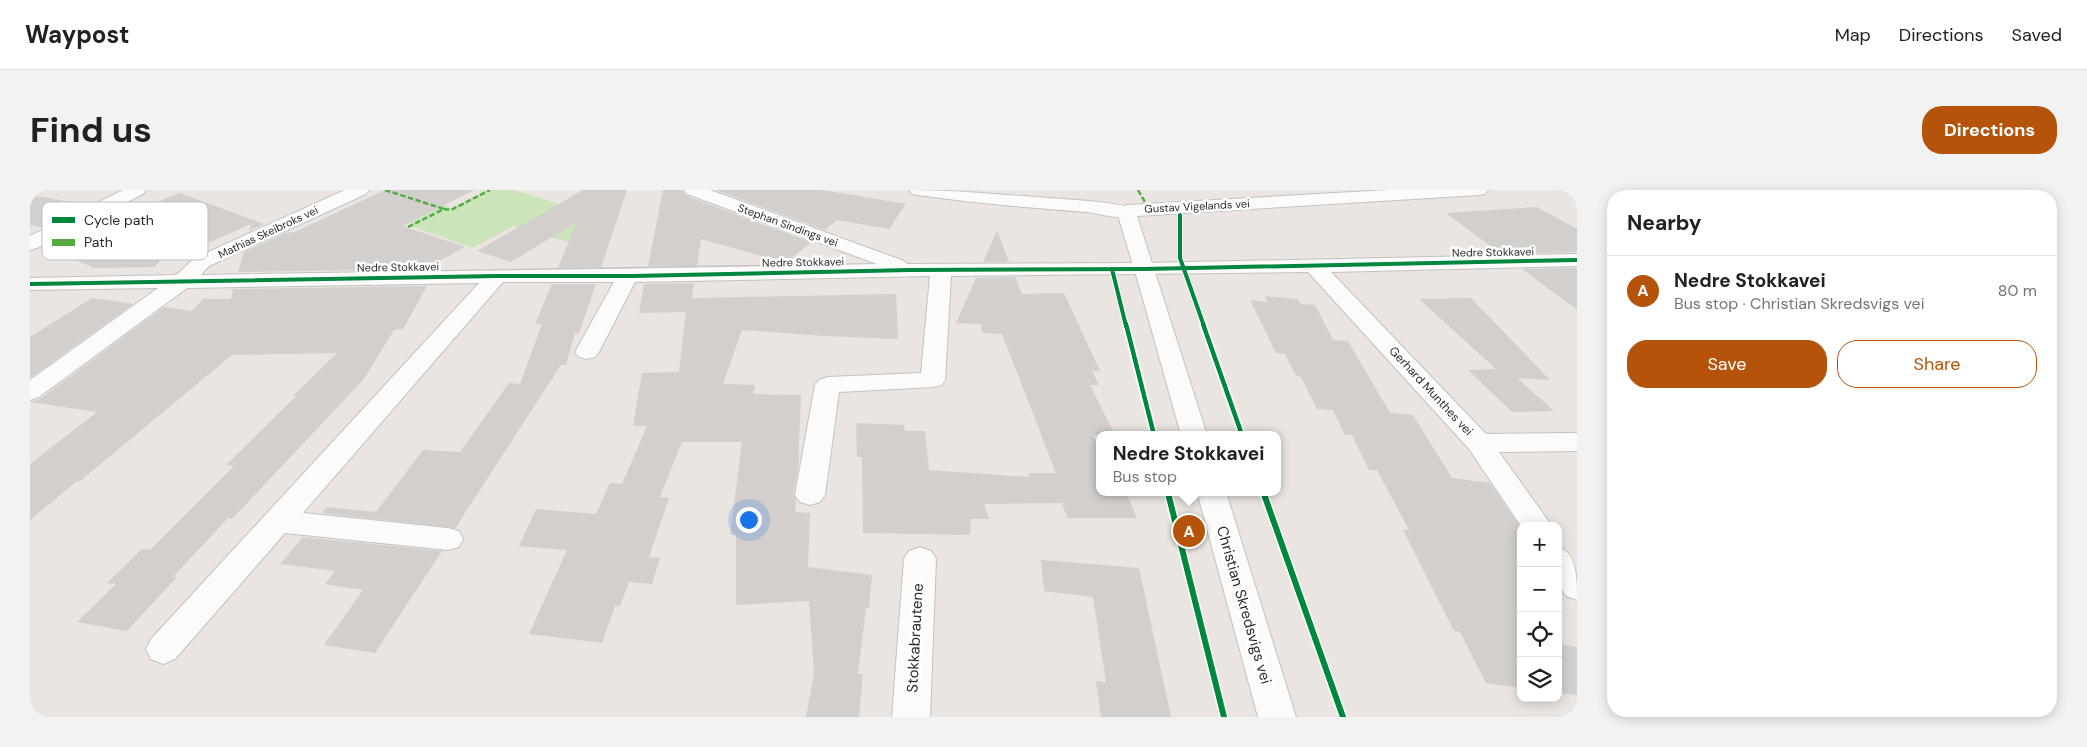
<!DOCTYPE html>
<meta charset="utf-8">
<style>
body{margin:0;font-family:"DM Sans",sans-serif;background:#f2f2f2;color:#202124}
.controls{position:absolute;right:15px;bottom:15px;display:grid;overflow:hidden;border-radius:10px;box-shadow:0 2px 12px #0003}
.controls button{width:45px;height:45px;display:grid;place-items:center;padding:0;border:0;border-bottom:1px solid #e0e0e0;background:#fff;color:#202124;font:25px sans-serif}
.you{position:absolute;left:718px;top:329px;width:18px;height:18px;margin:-12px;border:4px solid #fff;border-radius:50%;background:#1a73e8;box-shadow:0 0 0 8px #1a73e833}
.badge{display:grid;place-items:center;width:32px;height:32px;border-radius:50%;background:#b45309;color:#fff;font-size:16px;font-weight:700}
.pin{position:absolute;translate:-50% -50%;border:2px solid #fff;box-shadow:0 1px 5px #0006}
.popup{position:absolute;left:1066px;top:241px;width:185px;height:65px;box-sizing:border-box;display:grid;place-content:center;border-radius:10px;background:#fff;filter:drop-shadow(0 1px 4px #0005);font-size:16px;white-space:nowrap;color:#757577}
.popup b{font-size:19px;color:#202124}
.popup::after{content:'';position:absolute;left:50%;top:100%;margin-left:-10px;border:10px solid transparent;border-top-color:#fff}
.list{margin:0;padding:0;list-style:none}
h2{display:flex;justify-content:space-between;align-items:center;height:65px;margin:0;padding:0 20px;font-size:21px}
h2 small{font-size:16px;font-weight:400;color:#757577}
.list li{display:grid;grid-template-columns:32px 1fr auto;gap:15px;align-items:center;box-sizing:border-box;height:70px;padding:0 20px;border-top:1px solid #e0e0e0}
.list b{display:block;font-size:19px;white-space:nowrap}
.list p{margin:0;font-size:16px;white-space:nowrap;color:#757577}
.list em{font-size:16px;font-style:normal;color:#757577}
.actions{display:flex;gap:10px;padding:15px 20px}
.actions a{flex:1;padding:11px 0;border:1px solid #b45309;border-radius:20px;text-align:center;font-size:18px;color:#b45309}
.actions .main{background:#b45309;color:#fff}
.icon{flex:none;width:28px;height:28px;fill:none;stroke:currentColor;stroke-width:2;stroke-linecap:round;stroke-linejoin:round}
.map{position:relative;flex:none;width:1547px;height:527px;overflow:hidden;border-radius:20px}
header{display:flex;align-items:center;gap:30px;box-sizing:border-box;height:70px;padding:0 25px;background:#fff;border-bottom:1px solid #e0e0e0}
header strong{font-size:24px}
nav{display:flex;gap:28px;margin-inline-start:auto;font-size:18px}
.intro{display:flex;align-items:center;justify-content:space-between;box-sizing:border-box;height:120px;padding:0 30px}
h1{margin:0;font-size:35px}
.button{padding:12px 22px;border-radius:20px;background:#b45309;color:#fff;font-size:18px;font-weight:700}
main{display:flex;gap:30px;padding:0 30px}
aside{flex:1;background:#fff;border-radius:20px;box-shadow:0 2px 12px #0003}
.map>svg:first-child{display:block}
.green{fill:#cce4ba}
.building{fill:#d2cfcc}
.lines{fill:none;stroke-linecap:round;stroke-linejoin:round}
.street-casing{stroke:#c3c1c1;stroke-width:2}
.secondary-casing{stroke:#c3c1c1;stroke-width:2}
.street{fill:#fcfbfa;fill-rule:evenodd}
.secondary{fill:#fcfbfa;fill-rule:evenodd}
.quiet{stroke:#54ab44;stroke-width:2.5;stroke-dasharray:5.5 2.5;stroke-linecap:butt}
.cycleway-far2-casing{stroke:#fff;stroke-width:6}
.cycleway-far1-casing{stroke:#fff;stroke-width:8}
.cycleway-casing{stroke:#fff;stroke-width:9}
.cycleway-far2{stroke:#00873e;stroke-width:4}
.cycleway-far1{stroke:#00873e;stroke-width:4.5}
.cycleway{stroke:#00873e;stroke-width:6}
.labels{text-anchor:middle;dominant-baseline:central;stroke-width:5;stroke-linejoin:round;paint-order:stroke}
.far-street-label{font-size:11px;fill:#2b2b2b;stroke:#fff}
.street-label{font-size:12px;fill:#2b2b2b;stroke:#fff}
.near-street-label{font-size:15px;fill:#2b2b2b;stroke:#fff}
.key{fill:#fff;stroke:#bfbfbf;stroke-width:1}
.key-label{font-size:14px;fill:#2b2b2b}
</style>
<header>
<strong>Waypost</strong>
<nav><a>Map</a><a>Directions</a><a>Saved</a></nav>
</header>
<div class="intro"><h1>Find us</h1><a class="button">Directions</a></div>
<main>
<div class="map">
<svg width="1547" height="527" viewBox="0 0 1547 527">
<rect width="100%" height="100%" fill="#eae5e0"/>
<path class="green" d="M456 0H484L588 32 551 56 483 36 443 58 377 35 414 15 422 18Z"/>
<path class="building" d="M355 0H444L373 36 435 57 411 70 406 79 208 82 214 62 256 43 265 42Z
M553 0H597L571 77 528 78 547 32 481 72 447 61Z
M633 0H652L656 6 781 52 756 73 671 49 667 76H618Z
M685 0H792L876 14 859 39 807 30 795 40Z
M150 3 234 34 219 41 221 34 180 52 159 44 124 77 64 78 18 58 53 45 41 43 88 19 104 21Z
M0 5 18 8 59 15 13 38 0 35Z
M1507 17 1547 39V62L1471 64 1416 23Z
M967 40 979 72H953Z
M1547 78V120L1492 79Z
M985 87 992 104 1034 103 1070 181H1062L1069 195H1060L1085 245H1063L1070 261V302H1096L1107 328H1037L1032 313 954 314 959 329H941L940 345 833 343 832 267H827L826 233 874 235 875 241H895L899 280 999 287 998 283H1026L972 144 952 143 951 134 926 133 946 88Z
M664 93 662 108 866 104 868 149 795 146 712 140 693 194 725 195 723 204 771 205 768 279 763 305 766 309 765 322 780 323 778 377 842 385 839 418H836L828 484H833L829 527H776L784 482 779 411 706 415V345H700L712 252H652L630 307 639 308 619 367 630 368 622 394 599 392 590 416H585L572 453 499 444 537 360 489 356 506 319 566 324 580 293 592 294 617 236H603L612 183 649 182 656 122 609 123 614 94Z
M522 94H566L549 143H545L536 175H531L431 329 426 338 292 323 296 317 346 322 393 260 430 262 479 193 490 194 512 134H505Z
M397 96 373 139 364 140 334 189 202 329 198 328 143 387H147L97 441 47 432 86 394 77 393 112 359 120 360 204 276 196 275 266 206H263L307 163 202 165 50 291H47L0 330V274L67 222 0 212 10 209 134 117 162 121 173 109H201L203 99Z
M1235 106 1268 109 1271 114 1285 115 1303 150 1318 151 1360 223 1383 225 1422 288 1460 293 1491 338V498L1456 493 1430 442 1424 441 1373 340H1379L1347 280H1339L1322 245H1315L1303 220 1287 219 1271 187 1266 186 1255 164 1246 163 1220 110 1237 112Z
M62 108 103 114 0 188V147Z
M1441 108 1520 190 1487 188 1524 221 1482 222 1438 180 1466 179 1389 109Z
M273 347 412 361 345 463 294 455 333 400 295 394 305 381 250 374Z
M1011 370 1109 378 1141 527H1071L1066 491 1076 492 1063 407 1014 401Z
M1528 454 1547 457V505L1528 503Z"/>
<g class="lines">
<defs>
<path id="street" d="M93 0H116L113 4 7 58 0 60V46Z
M315 0H339L336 4 179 76 171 85C396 81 621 79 847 74L657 4 654 0H680L874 71 877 74 1115 73 1547 64V76L1301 82 1456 244 1547 243V261L1469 262 1522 336H1491L1439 259 1278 82 921 86 915 190 912 195 903 197 809 202 795 305 790 312 780 315 770 312 765 305 785 195 789 190 798 187 891 183 900 86 605 92 569 162 565 167 557 169 549 167 545 162 584 92H473L273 323 418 338 429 341 433 349 429 357 418 360 255 343 145 469 133 474 121 469 116 459 121 449 449 93 157 98 9 207 0 210V190L128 98 0 100V88L146 85 165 68Z
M879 0C922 0 963 4 1006 7 1038 10 1072 10 1103 18L1105 22 1103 26C1088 30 1072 24 1057 22 1000 18 944 13 888 5L882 4Z
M1528 356C1547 364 1547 387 1547 410L1536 406 1528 394Z
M890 357 901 361 906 369 900 527H862L874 369 879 361Z"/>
<path id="secondary" d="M1358 0H1458L1455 4 1449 5 1107 26 1177 245H1151L1111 102 1087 22 1090 17 1097 15Z
M1167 302H1196L1266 527H1228Z"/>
</defs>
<use href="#street" class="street-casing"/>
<use href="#secondary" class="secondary-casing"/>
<use href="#street" class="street"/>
<use href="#secondary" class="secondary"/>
<path class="quiet" d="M355 0 414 19
M1108 0 1119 19
M378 37 414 19 421 20 460 0"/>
<defs>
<path id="cycleway-far2" d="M1150 25V68L1174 136
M1082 79 1096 136
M0 94 467 86H602L880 80 1115 79 1547 70"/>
<path id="cycleway-far1" d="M1096 134 1124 245
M1173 134 1212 245
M1138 302 1139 308
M1233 302 1235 308"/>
<path id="cycleway" d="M1139 307 1194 527
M1235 307 1313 527"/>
</defs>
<use href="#cycleway-far2" class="cycleway-far2-casing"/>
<use href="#cycleway-far1" class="cycleway-far1-casing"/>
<use href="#cycleway" class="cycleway-casing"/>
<use href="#cycleway-far2" class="cycleway-far2"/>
<use href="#cycleway-far1" class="cycleway-far1"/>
<use href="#cycleway" class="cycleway"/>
</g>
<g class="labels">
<g class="far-street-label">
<text transform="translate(1167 16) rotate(-3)">Gustav Vigelands vei</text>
<text transform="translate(758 35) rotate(20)">Stephan Sindings vei</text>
<text transform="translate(238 42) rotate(-25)">Mathias Skeibroks vei</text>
<text transform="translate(1463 62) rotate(-1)">Nedre Stokkavei</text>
<text transform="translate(773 72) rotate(-1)">Nedre Stokkavei</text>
<text transform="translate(368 77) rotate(-1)">Nedre Stokkavei</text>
</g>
<g class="street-label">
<text transform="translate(1401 201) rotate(47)">Gerhard Munthes vei</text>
</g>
<g class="near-street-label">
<text transform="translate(1214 415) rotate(74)">Christian Skredsvigs vei</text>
<text transform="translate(885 448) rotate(-87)">Stokkabrautene</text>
</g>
</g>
<rect x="12" y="12" width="166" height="58" rx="8" class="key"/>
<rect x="22" y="27" width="23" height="6" fill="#00873e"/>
<rect x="22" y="49" width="23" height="7" fill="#54ab44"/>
<g class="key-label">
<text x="54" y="35">Cycle path</text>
<text x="54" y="57">Path</text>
</g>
</svg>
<div class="controls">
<button>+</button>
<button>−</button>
<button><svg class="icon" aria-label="locate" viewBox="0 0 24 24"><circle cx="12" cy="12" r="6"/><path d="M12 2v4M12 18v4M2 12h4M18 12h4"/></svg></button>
<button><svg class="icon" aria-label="layers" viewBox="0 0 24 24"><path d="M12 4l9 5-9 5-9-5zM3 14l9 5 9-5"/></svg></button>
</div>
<div class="you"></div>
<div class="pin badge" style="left:1159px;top:341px">A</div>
<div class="popup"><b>Nedre Stokkavei</b>Bus stop</div>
</div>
<aside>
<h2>Nearby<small></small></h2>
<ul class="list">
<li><span class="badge">A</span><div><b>Nedre Stokkavei</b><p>Bus stop · Christian Skredsvigs vei</p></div><em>80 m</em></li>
</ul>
<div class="actions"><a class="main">Save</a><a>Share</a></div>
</aside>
</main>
